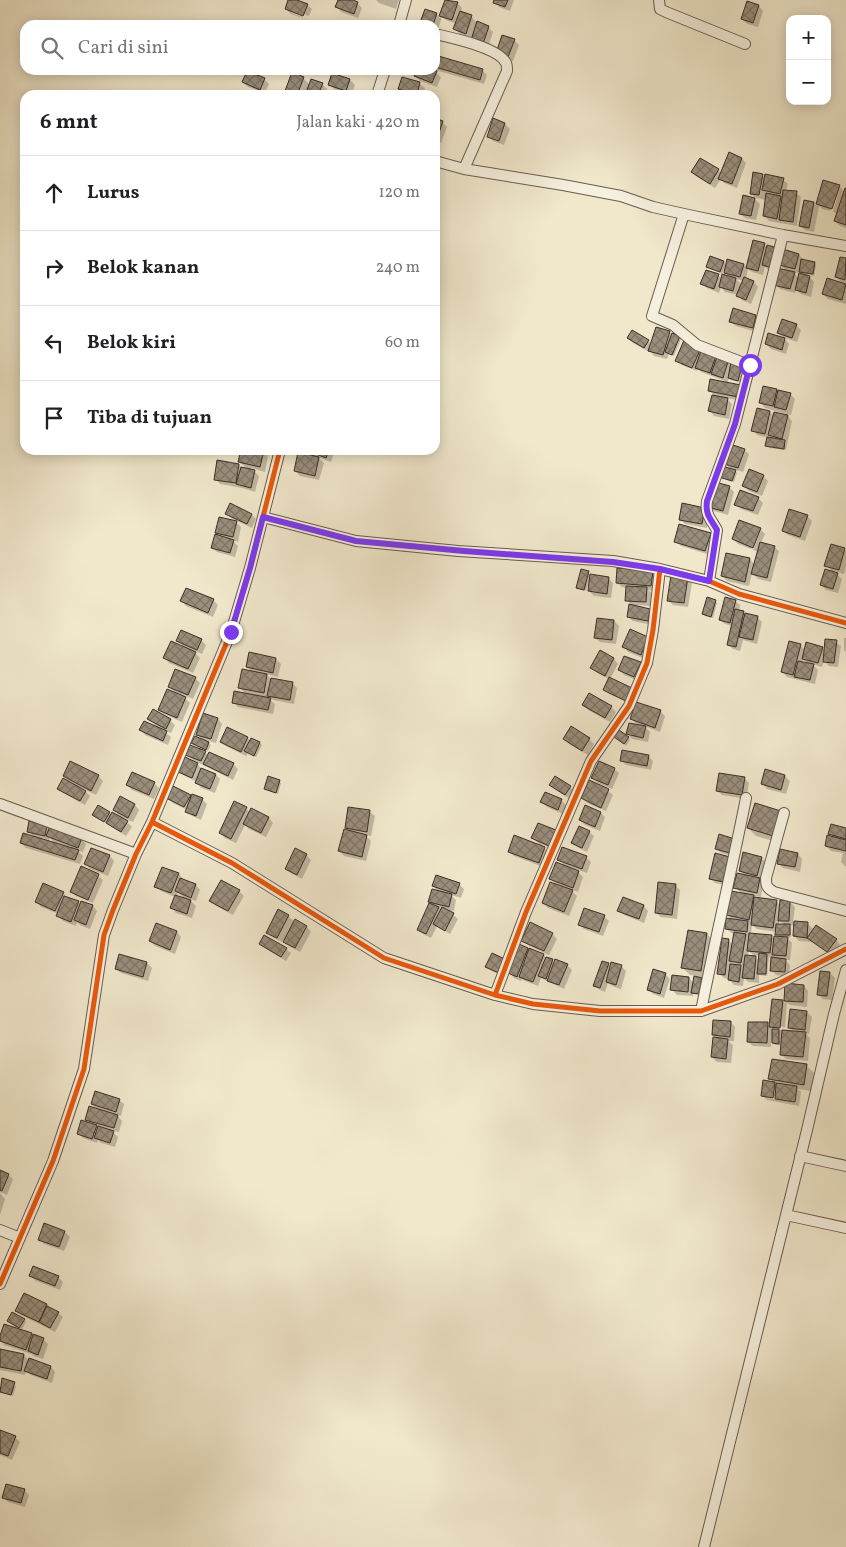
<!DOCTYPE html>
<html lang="id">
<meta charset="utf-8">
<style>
body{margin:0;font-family:Vollkorn,serif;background:#f2f2f2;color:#202124}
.controls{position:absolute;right:15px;top:15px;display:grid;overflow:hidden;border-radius:10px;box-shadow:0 2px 12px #0003}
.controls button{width:45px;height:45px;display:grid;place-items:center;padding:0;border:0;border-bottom:1px solid #e0e0e0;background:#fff;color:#202124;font:25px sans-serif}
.stop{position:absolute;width:15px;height:15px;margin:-11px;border:4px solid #7c3aed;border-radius:50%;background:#fff}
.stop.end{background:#7c3aed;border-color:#fff;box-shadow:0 1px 5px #0008}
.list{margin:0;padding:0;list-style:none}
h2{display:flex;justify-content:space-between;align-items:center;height:65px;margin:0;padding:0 20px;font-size:21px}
h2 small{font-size:16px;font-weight:400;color:#757577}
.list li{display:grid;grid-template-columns:32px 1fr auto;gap:15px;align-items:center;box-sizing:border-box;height:75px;padding:0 20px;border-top:1px solid #e0e0e0}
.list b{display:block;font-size:19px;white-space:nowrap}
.list em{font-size:16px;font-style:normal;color:#757577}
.icon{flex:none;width:28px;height:28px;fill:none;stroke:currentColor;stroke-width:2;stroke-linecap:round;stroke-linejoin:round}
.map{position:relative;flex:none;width:846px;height:1547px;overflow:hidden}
.search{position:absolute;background:#fff;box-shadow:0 2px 12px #0003;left:20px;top:20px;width:420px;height:55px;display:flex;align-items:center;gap:12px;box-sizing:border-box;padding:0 18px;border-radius:15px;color:#757577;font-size:19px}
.panel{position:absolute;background:#fff;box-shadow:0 2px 12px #0003;left:20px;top:90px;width:420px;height:365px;border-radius:15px}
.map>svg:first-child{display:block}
.shadow{fill:#0003;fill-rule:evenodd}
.building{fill:url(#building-cross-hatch);stroke:#3b2e28}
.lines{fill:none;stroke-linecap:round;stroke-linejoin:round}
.minor-casing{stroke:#685c51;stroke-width:12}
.minor{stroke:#f6f0de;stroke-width:10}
.cycleway-casing{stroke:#f6f0de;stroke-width:8}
.cycleway{stroke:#e8590c;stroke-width:5}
.route{stroke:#7c3aed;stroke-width:6}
</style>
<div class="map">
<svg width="846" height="1547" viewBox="0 0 846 1547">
<defs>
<pattern id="building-cross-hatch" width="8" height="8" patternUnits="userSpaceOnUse" patternTransform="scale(1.25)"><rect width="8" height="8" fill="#9a8f7d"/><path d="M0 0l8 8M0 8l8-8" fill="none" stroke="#7f7566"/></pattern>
</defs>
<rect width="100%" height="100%" fill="#f1e8cc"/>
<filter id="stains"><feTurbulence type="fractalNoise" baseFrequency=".004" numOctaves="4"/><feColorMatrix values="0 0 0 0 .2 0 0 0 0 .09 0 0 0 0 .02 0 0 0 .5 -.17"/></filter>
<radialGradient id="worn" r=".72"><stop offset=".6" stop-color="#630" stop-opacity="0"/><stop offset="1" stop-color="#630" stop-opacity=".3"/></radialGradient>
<path class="shadow" d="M290 0 307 5 312 9 309 16 290 10V12L308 20 291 14 286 9Z
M339 0H349L357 3 362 8 358 18 341 12 337 7Z
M376 0H399L396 9 379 3Z
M446 0 457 3 462 8 461 12 471 16 476 22 488 27 493 32 488 48 473 38 460 34 455 29 457 24 446 20 442 17 436 35 435 25H421L436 14 440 18Z
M495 0H514L510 11 499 7 495 2Z
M748 2 759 6 763 11 758 27 747 24 742 19Z
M514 40 519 45 513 61 502 57Z
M435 57 482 70 487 75 484 84 435 70Z
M418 70H433L441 77 437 87 420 81 415 76Z
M333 75 350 80 355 85 351 95 334 89 329 84Z
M303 78 310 85 322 84 327 89 325 95H291L287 90Z
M264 79 269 84 265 93 248 87 243 82Z
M402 79 420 84 425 88 423 95 404 94 400 89Z
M435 119 442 122 447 127 441 143 435 141Z
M494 120 505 124 510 129 504 145 493 141 489 137Z
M700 159 722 173 742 159 746 163 737 188 724 183 721 179 715 188 697 177 692 172Z
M762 175 765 178 783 180 788 184 786 191 796 193 801 197 797 226 769 221 764 216 766 200 756 198 751 194Z
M824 182 840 187H838L830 211 822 209 819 206 814 232 805 230 800 226 814 203 817 206Z
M840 187 845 192 846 190V228L840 226 835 221 838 214 833 212Z
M744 197 755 199 760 204 756 220 745 218 740 213Z
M764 245 768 248 799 255 804 260 814 263 816 265 814 276 807 274 814 282 811 297 801 294 796 289 795 293 780 289 775 284 778 272 768 270 765 266 763 275 752 272 748 269 746 279 754 282 758 287 751 304 742 300 738 295 725 292 721 287 719 293 707 288 702 283 718 276 722 279 730 277 723 271 722 274 708 267 711 258 724 262 727 266 744 265 747 268ZM779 264 787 272 778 269ZM792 272 800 273 799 278ZM736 279 744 281 742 285Z
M841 258 846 260V283L843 282 846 285V304L828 299 823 294 843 284 836 277Z
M756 316 761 321 757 332 736 326 731 322Z
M796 325 801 330 797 342 783 337 778 333Z
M669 332 673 335 679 337 681 339 674 356 669 354 667 359 654 356 650 351 649 352 633 343 628 338 648 341 652 345Z
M769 334 785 339 789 344 786 354 771 349 766 344Z
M686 340 743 368 740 382 731 380 729 378 727 383 743 401 726 398 732 404 729 419 714 416 710 411 713 394 709 390 725 383V381L701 372 698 369 697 371 682 365 677 360Z
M777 390 790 394 795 399 791 415 765 408 761 403Z
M758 410 770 412 774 416H788L792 421 786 450 769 448 767 446 768 438 757 435 753 430Z
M242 450H260L264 451 268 456 265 472 251 468 259 476 255 492 242 488 220 484 216 479 239 465 242 468 248 470 240 462Z
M307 450H335L331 462 318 457 324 463 319 480 300 476 295 471 314 457Z
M744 450 749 454 743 472 733 469 737 473 734 482 722 478 720 476 732 470 725 463Z
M763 476 768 481 762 496 749 491 744 486Z
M715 484 730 488 734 492 728 515 714 511 709 506Z
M758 498 763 503 758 515 741 509 736 504Z
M226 513 252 515 256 519 252 528 231 518Z
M709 514 707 528 685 524 680 519Z
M807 516 812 521 805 541 788 535 783 531Z
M236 522 241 527 238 542 232 540 238 546 235 557 217 552 212 548 221 538 217 533Z
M760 529 751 549 738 544 733 539Z
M761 530 765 534 761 543 774 547 779 551 771 582 758 579 752 573 749 586 727 581 722 576 750 559 755 565 759 552 753 550Z
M710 534 715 539 710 555 681 546 676 541Z
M844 549 846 551V565L844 574 834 571 842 579 838 593 826 590 821 585 833 573 826 565Z
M652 572 657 577 656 591 648 590 652 593 651 606 635 605V607L650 610 654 615 652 625 633 621 628 617 631 604 627 600V588L622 587 617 583Z
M588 573 591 575 608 578 613 583 611 598 594 596 589 591 590 583 589 582 586 591 579 589 577 587Z
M687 579 692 583 688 607 673 605 668 600Z
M187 589 213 600 218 605 213 617 186 606 182 601Z
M715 601 717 603 713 618 705 616 703 614Z
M735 601 740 605 739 611 743 612 746 615 757 617 762 622 757 644 743 640 740 651 733 649 728 645 732 626 725 624 720 620Z
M614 621 619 626 616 644 600 642 595 638Z
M648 638 645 659 628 652 624 647Z
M844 638H846V652L844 650Z
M201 640 206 645 202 654 192 650 200 658 193 673 169 663 165 658 186 649 178 641Z
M836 642 841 646 838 667 829 666 824 661 822 667 812 664 818 670 815 684 787 677 782 672 800 645 805 650 822 648 825 651ZM803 658 805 661 809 664 802 663Z
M600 652 614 659 618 664 610 679 631 704 609 694 605 689 609 679 597 673 592 668Z
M250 654 276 659 281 664 278 677 266 674 271 679 292 683 297 688 294 704 273 700 269 695 268 699 275 704 273 714 238 707 233 702 246 694 240 688 252 672 247 667Z
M640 664 645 668 639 681 624 675 619 670Z
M195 678 200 683 193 699 181 694 190 703 182 722 164 714 159 710 177 695 169 686Z
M584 705 611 707 616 712 610 722 588 710Z
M660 711 665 716 660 732 644 726 650 732 648 742 632 739 628 734 639 726 631 719Z
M149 719 170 720 175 725 171 733 163 730 171 737 168 745 145 735 141 730 158 728Z
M218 719 222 724 216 743 205 740 211 745 208 751 195 745 204 741 197 734Z
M615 737 628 738 630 740 626 746Z
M247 738 251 741 260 743 262 745 256 757 248 753 246 756 226 746 222 742Z
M565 739H589L594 744 588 755 569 744Z
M205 752 208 756 233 764 238 769 233 780 193 760 202 769 216 775 220 779 215 793 201 788 197 783V782L185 776 180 772 196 763 187 754Z
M648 756 653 761 651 770 626 765 621 760Z
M614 769 619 773 612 789 598 783 593 778Z
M766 771 785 776 790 781 786 794 767 789 763 784Z
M64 776H98L103 781 96 795 82 788 90 796 85 805 63 793 58 789 72 784Z
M744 778 749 783 746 799 722 795 717 790Z
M279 781 281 783 278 794 266 789Z
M590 782 608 791 613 795 606 811 587 803 582 798Z
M154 783 159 788 154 799 132 790 127 785Z
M551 785 570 787 575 791 570 799 556 790Z
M545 794 562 801 566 805 563 814 547 807 542 802Z
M190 796 192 798 202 799 207 804 201 820 192 816 187 810 173 803 168 798Z
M121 798 135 805 139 810 133 822 123 818 132 827 126 836 94 815 109 813 112 815 122 819 114 810Z
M246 808 250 813 252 810 269 818 273 823 266 837 249 829 245 825 236 843 225 838 221 833Z
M349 808 370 812 375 816 371 836 365 835 371 841 366 861 344 856 339 851 351 832 346 828Z
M780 812 788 820 781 843 756 836 748 828Z
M601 813 605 817 600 831 585 825 580 820Z
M46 826 50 830 81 839 86 844 83 852 77 850 83 856 80 864 26 848 21 843 35 838 28 831ZM42 838 49 840 50 838 56 844 42 840Z
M846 830V867L841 862 843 853 831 851 826 846 835 838 830 833Z
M589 832 594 836 587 852 577 847 572 843Z
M560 836 554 850 541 844 549 853 543 867 514 856 509 851 542 847 533 838Z
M720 836 735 857 721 853 716 848Z
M92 849 110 856 114 861 108 876 90 869 86 864Z
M295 850 306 855 311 860 302 879 291 873 286 869Z
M798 854 802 859 800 872 783 868 778 863Z
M716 855 729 886 715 883 710 878Z
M586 857 591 862 587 873 575 869 583 877 578 892 570 889 577 896 569 916 548 908 543 903 558 886 551 879 567 868 559 860Z
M761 858 766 862 761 897 751 895 755 899 776 901 781 906 790 902 795 907 793 922 808 924 814 930 836 940 840 945 833 956 813 942 799 941 794 936 795 926 789 925 791 928V937H786L792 943 790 960H785L790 965 789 977 776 975 771 970 772 957H769L767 976 759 975V983L748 982 744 978 743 986 734 985 729 979 724 978 719 973 729 941 733 945 735 934 731 933 726 928 733 920 727 915 742 894 735 887 745 876 740 871ZM779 920 785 925H779ZM752 925 757 929 777 932V934L780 938 775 940 772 937 751 934ZM749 951 755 957 748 956ZM754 955 760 956 759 961Z
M82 868 98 876 103 880 93 903 76 896 71 891Z
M163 868 179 874 183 879V880L196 885 200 890 196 901 188 898 196 906 192 918 176 913 172 908 175 897 161 891 156 886ZM178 893 185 899 176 897Z
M459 884 464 889 461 898 451 895 456 900 454 911 447 910 458 919 450 934 437 926 431 938 423 934 418 929 431 903 440 893 433 886Z
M675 885 680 890 677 919 661 917 656 913Z
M239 891 244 896 233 915 216 906 211 901Z
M63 893 68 898 78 902 81 905 82 902 93 906 97 911 90 929 80 925 77 922 76 926 63 921 58 916 59 914 41 907 37 902Z
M623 899 644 906 648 911 644 923 624 915 619 910Z
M288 916 295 922 296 921 307 927 311 932 300 952 289 946 283 940 282 942 272 937 267 932Z
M604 916 609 921 603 936 584 929 580 925Z
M177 932 181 937 175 954 155 946 150 941Z
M552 934 557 939 549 955 528 945 523 940Z
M707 934 714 941 708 978 699 977 704 981 701 995 693 994V996L677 995 672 990 689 978 694 984 696 976 690 975 683 968Z
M260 944 286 949 291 953 286 961 265 948Z
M527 949 530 951 543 955 555 963 567 965 572 970 564 989 541 978 538 986 525 981 522 979 521 981 514 978 510 973Z
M493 955 504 977 492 971 487 967Z
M120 956 147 963 152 968 148 981 121 973 116 969Z
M608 964 611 967 621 966 626 971 621 989 612 986 608 983 605 992 600 990 595 986Z
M822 972 830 973 835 978 832 1000 823 999 818 994Z
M665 974 670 979 664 998 653 994 648 989Z
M786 985 804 986 808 991 807 1007 790 1005 787 1003 785 1027 774 1026V1029L794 1032 789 1027 807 1012 812 1017 809 1034 805 1033 810 1038 808 1061 786 1059 781 1054 782 1045H775L771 1041V1047L753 1046 748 1042 767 1023 770 1027 782 1001 785 1003Z
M731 1022 735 1027 734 1041H728L733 1045 731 1063 717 1062 712 1057 717 1039 713 1035Z
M773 1060 807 1066 814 1073 811 1091 798 1089 801 1092 799 1106 767 1100 762 1095 774 1083 770 1078ZM766 1095 780 1097 779 1100 766 1098Z
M119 1100 124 1104 121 1116 116 1114 122 1121 119 1132 111 1130 118 1137 115 1147 101 1143 98 1140 97 1143 83 1138 78 1133 93 1125 87 1119 99 1111 92 1104Z
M0 1172 8 1175 13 1179 7 1195 0 1192Z
M0 1193 5 1199 0 1215Z
M45 1225 65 1232 70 1237 64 1251 44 1244 40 1239Z
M31 1276 58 1277 63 1282 60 1290 36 1281Z
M24 1294 47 1305 63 1317 55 1332 21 1315 16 1310Z
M24 1320 26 1322 22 1329 10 1323Z
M5 1325 32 1335 34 1337 43 1339 48 1344 43 1359 34 1356 31 1353V1354L4 1345 0 1339Z
M0 1350 24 1355 29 1361 51 1367 55 1372 52 1383 31 1375 26 1371 25 1375 0 1370Z
M3 1380 16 1386 13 1396 0 1391Z
M0 1431 15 1437 20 1442 12 1460 0 1455Z
M24 1490 29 1495 25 1507 8 1502 4 1498Z"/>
<path class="building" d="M288 0H297L308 4 303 16 285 9Z
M338 0H353L358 2 354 14 335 7Z
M445 0 458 2 452 20 439 16Z
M494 0H508L505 7 493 3Z
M747 1 759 5 753 23 741 19Z
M425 9 437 13 433 25H419Z
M460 11 472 15 466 34 453 29Z
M477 21 489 26 483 44 471 40Z
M502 35 515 39 508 57 496 53Z
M435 55 483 69 480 80 435 67Z
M416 70H433L437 71 432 83 414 76Z
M247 71 265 78 260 90 242 82Z
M292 72 304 77 297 95 285 91Z
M332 73 350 79 346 91 328 85Z
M402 77 420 82 417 95 398 89Z
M311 79 323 83 318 95H305Z
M435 118 443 121 437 139H435Z
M493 118 505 123 499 141 487 137Z
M729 152 742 158 732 184 718 179Z
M700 158 719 169 710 184 691 172Z
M753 172 763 174 759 195 750 194Z
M765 174 784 178 780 194 762 190Z
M823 180 840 185 832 209 816 204Z
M845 188H846V225L834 221Z
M783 190 797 191 793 222 779 220Z
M766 193 781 196 777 219 763 216Z
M743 195 755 198 751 216 739 214Z
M804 200 814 202 809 228 799 226Z
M753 240 765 243 758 271 746 268Z
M767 245 778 248 772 268 762 265Z
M783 249 799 254 795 269 779 265Z
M710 256 724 261 720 272 706 267Z
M840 257 846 258 845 280 835 277Z
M727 259 744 264 740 277 724 273Z
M801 259 815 262 813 274 799 272Z
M777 268 795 272 790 289 773 285Z
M706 270 719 274 714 289 700 284Z
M799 273 810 276 806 293 795 290Z
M722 274 736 278 733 291 719 287Z
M744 277 754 281 746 300 736 296Z
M827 278 846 284 842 300 822 294Z
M733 308 756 315 753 328 729 322Z
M782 319 797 324 792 338 777 333Z
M656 327 670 331 663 355 648 351Z
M632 330 649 340 644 348 627 338Z
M672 333 680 336 672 355 665 352Z
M768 333 785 338 782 350 765 344Z
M685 338 702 346 692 368 675 361Z
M702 348 717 353 710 373 695 368Z
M719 351 730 355 723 378 711 374Z
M731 362 742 365 738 381 728 378Z
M710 379 741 385 738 397 708 391Z
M763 386 777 389 773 406 759 403Z
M778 390 791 393 786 410 774 407Z
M712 395 728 398 725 415 708 411Z
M757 408 770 411 765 434 751 431Z
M774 412 788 415 782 439 768 435Z
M767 437 785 440 784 449 765 446Z
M730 444 745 449 738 468 724 464Z
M241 450H264L260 467 238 462Z
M306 450H329L326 458Z
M298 452 319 457 315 476 294 471Z
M217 460 239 464 236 483 214 480Z
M722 466 736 470 732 481 719 477Z
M241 467 255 470 251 488 236 484Z
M749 469 764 475 757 492 742 486Z
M715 482 730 486 723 511 707 507Z
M740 490 759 497 753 511 734 505Z
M230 503 252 514 247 524 225 514Z
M682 503 705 508 702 524 679 520Z
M789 509 808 515 800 537 782 531Z
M219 517 237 521 233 537 215 533Z
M739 520 761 528 753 548 732 539Z
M679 524 711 533 705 551 674 542Z
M215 534 234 540 230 553 211 548Z
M760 542 775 546 767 578 751 574Z
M831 544 845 548 839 570 824 566Z
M726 553 750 558 745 582 721 576Z
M617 568 653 571 651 586 616 583Z
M581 569 589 571 584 590 576 588Z
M825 569 838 573 833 589 820 585Z
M590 574 609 577 607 594 588 591Z
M671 575 688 577 684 603 667 601Z
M626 586 647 587 646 602 625 601Z
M186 588 214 599 208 613 180 601Z
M707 597 716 600 711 617 702 614Z
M725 597 736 600 730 623 719 620Z
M629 604 650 609 648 621 627 617Z
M735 609 744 611 736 647 727 645Z
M745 613 758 616 753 640 739 637Z
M597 618 614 620 612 640 594 638Z
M630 629 648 637 641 655 622 647Z
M181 630 202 639 197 650 176 641Z
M825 639 837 640 834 663 823 662Z
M171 641 196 652 188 669 163 658Z
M789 641 801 644 793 675 781 672Z
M806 642 823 647 818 663 802 659Z
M600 650 614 658 605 676 590 668Z
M249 652 276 658 273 673 246 667Z
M624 656 641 662 634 677 618 670Z
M798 661 814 664 810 680 794 677Z
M175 669 196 677 188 695 168 687Z
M242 669 267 674 264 693 238 688Z
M609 677 632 688 626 701 603 690Z
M271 678 293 682 290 700 267 696Z
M167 689 186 697 177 718 158 710Z
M234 691 271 698 268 710 232 703Z
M589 693 612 706 605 718 582 705Z
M636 702 661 710 655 728 630 719Z
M153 709 171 719 166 729 147 719Z
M203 713 218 718 211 739 196 735Z
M144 721 167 731 163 741 139 730Z
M629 723 646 726 643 738 626 734Z
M571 726 590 738 582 751 563 739Z
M227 727 248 737 241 752 220 742Z
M619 730 629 737 624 744 614 737Z
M195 736 209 742 206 750 191 743Z
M251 738 260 742 254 756 244 751Z
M190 745 206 751 201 761 185 755Z
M622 750 649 755 647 766 620 761Z
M209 752 234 763 228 776 203 764Z
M185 757 198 763 192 778 178 772Z
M70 761 99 775 91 791 63 776Z
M599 761 615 768 608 785 591 778Z
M201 768 216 774 210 789 195 783Z
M765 769 785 775 781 790 761 784Z
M132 772 155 782 149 795 126 785Z
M719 773 745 777 742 795 716 791Z
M268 776 280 780 276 793 264 789Z
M555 776 571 786 565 795 549 785Z
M63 778 86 791 80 801 57 789Z
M589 780 609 789 601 808 581 798Z
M173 786 191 795 184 807 166 798Z
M545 792 562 799 558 810 540 802Z
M192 794 203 798 196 816 185 812Z
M120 796 135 804 128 818 113 810Z
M234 801 247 807 231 839 219 833Z
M755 803 781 811 773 836 747 828Z
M98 805 110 812 104 822 92 815Z
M585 805 601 812 595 827 579 820Z
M348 807 370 810 367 832 345 828Z
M251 808 269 817 261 833 243 824Z
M112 812 128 821 121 832 106 823Z
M29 821 47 825 45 836 27 832Z
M538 823 556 830 549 846 531 838Z
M831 824 846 828V839L828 834Z
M50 826 82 838 78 848 46 836Z
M579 826 590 831 582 848 571 843Z
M344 829 367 835 362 857 338 851Z
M23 833 79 850 75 860 20 843Z
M719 834 735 839 730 853 715 849Z
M514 835 545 847 539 863 508 852Z
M827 835 846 840V851L825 846Z
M562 847 587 856 582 869 557 860Z
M91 848 110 855 103 872 84 864Z
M295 848 307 854 297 875 285 869Z
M780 849 798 853 795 867 777 864Z
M743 852 762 857 757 876 739 871Z
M715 853 730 857 724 882 709 879Z
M556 862 579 871 573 888 549 879Z
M81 866 99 874 88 900 70 892Z
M162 867 179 873 171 893 154 887Z
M737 873 760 878 757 893 733 888Z
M436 875 460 883 456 894 432 886Z
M180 878 196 884 191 898 175 891Z
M221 880 240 890 228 911 209 901Z
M550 882 573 890 564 912 542 903Z
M658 882 676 884 672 915 655 913Z
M43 883 64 892 55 911 35 902Z
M432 889 452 894 449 907 428 902Z
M731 891 754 895 749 920 726 915Z
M175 895 191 900 187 914 170 908Z
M64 896 79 901 71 922 56 916Z
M623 897 644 905 639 919 617 911Z
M754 897 777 900 773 928 751 925Z
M780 900 790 901 789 921H778Z
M81 901 93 905 86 925 74 920Z
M429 903 439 907 426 934 417 930Z
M442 907 454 913 445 931 433 924Z
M584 908 605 915 599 932 578 925Z
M278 909 289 915 277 938 266 933Z
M726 918 748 921 747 932 725 929Z
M295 919 307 926 295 948 283 942Z
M794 921 808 922 807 938 793 936Z
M530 922 553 933 544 951 521 941Z
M156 923 177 931 170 950 149 941Z
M776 924H790V935H775Z
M816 925 837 939 827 952 807 938Z
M688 930 707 933 701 971 681 968Z
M734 932 746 934 741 963 729 961Z
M749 933 772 935 770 953 747 951Z
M264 935 287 948 281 957 259 944Z
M774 936 788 937 786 956 772 955Z
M722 938 729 939 725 975 717 974Z
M519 944 528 948 517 977 508 973Z
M529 948 544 954 533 982 519 977Z
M492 953 505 959 499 973 485 967Z
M759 953 767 954 766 974H757Z
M119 954 147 962 143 977 115 969Z
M745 955 756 956 754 979 742 978Z
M546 957 553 959 546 979 538 976Z
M771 957 786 959 785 972 770 971Z
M555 959 568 964 559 985 547 981Z
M602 961 609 963 600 988 593 986Z
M611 962 622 965 616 985 606 982Z
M730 964 741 965 739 982 728 980Z
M653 969 666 973 660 994 647 990Z
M820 971 830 972 827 996 817 995Z
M672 975 689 977 688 992 670 990Z
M694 976 702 978 699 994 691 993Z
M785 983 804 985 803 1002 784 1001Z
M772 999 783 1000 780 1028 769 1027Z
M790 1009 807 1011 805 1030 788 1028Z
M713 1020 731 1021 730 1037 712 1035Z
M748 1022H768L767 1043 747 1042Z
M772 1029H779V1044L772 1043Z
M782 1030 806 1032 803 1057 780 1055Z
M713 1037 728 1039 726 1059 711 1057Z
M772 1059 807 1064 804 1085 768 1079Z
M763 1080 775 1082 773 1098 761 1096Z
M776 1083 797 1086 795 1102 775 1099Z
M95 1091 120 1099 116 1112 91 1104Z
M89 1106 118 1115 114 1128 85 1120Z
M81 1120 97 1125 92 1139 77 1134Z
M98 1126 114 1131 110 1143 94 1138Z
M0 1170 9 1174 2 1191 0 1190Z
M44 1223 65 1231 59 1247 38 1240Z
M33 1266 59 1276 55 1286 29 1276Z
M24 1293 47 1304 39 1322 15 1311Z
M47 1306 59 1312 50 1328 39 1322Z
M12 1312 25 1319 19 1328 7 1321Z
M4 1324 32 1333 26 1350 0 1341V1336Z
M33 1334 44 1338 38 1355 28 1351Z
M0 1349 24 1354 21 1371 0 1367Z
M29 1358 51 1366 47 1379 24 1371Z
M2 1378 15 1382 11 1395 0 1392Z
M0 1430 16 1436 8 1456 0 1453Z
M6 1484 25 1489 21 1503 2 1498Z"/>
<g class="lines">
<defs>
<path id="minor" d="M659 0 660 9 666 12 745 44
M399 25 406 0
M435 34C452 38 498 47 506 63 507 65 507 68 507 71L464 169
M377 95 385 70
M435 161 464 169 563 185 621 196 653 207 684 214 783 235 846 246
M684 214 652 316 673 325 697 345 749 365
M263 517 356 541 458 551 613 561 660 569
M709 581 717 530C711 519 705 515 707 501L735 424 783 235
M0 804 136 854
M784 813 766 878C766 886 767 888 774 892L846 911
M152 822 232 863 384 958 495 995 533 1004 600 1011H701L778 984 846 949
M495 995 526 912 591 761 629 706 647 663 653 630 660 569 709 581 739 594 846 623
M701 1011C715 940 732 869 746 798
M800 1156 846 1166
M786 1215 846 1228
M0 1230 20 1238
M0 1284 53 1161 84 1069 104 935 113 910 136 854 152 822 231 632 250 568 280 450
M704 1547 807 1130 834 1014 846 970"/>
</defs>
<use href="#minor" class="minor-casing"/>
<use href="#minor" class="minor"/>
<defs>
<path id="cycleway" d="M152 822 232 863 384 958 495 995 533 1004 600 1011H701L778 984 846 949
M495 995 526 912 591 761 629 706 647 663 653 630 660 569 709 581 739 594 846 623
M0 1284 53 1161 84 1069 104 935 113 910 136 854 152 822 231 632 250 568 280 450"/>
</defs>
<use href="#cycleway" class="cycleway-casing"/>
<use href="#cycleway" class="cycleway"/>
</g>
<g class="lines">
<path class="route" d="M231 632 250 568 263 517 356 541 464 551 613 562 660 569 709 581 717 530C711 519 705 515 707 501L735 424 750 365"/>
</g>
<rect width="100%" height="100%" filter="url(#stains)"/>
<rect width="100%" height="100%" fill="url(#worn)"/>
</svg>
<div class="controls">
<button>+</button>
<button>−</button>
</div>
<div class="stop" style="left:750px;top:365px"></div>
<div class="stop end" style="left:231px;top:632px"></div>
<div class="search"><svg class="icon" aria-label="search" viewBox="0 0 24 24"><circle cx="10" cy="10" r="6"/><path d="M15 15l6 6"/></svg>Cari di sini</div>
<section class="panel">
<h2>6 mnt<small>Jalan kaki · 420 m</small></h2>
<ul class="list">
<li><svg class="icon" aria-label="ahead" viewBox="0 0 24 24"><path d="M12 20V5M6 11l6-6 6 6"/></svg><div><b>Lurus</b></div><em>120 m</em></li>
<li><svg class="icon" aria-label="right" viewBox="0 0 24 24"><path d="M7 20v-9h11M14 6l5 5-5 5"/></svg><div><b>Belok kanan</b></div><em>240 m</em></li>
<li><svg class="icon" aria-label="left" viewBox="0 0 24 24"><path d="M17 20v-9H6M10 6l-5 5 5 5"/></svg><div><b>Belok kiri</b></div><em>60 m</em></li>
<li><svg class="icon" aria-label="arrive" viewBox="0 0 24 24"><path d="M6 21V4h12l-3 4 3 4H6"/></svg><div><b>Tiba di tujuan</b></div></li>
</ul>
</section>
</div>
